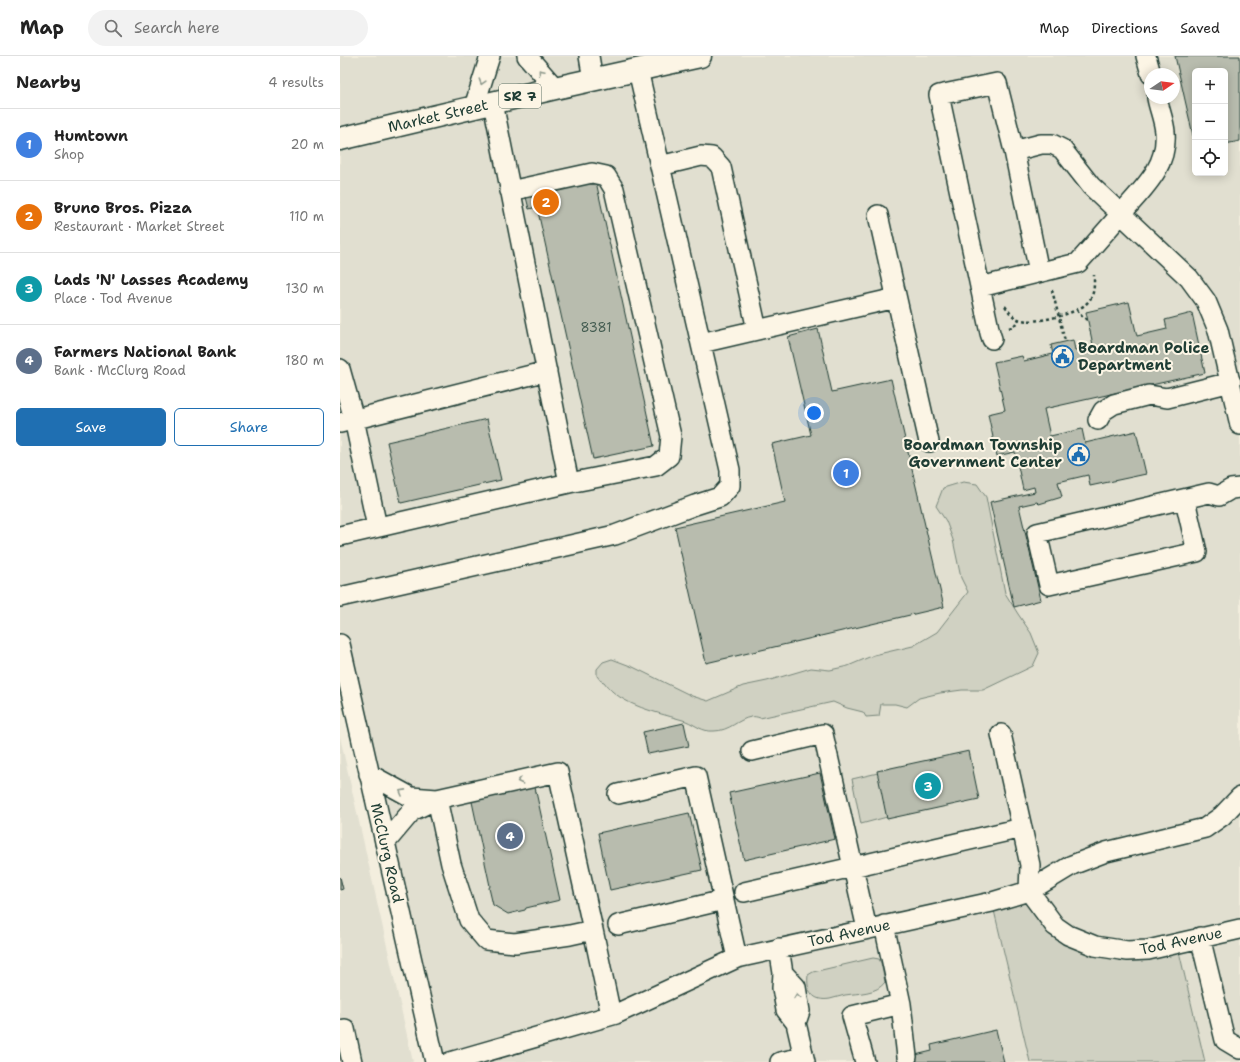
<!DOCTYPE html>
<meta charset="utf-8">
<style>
body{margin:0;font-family:"Shantell Sans",sans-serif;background:#f2f2f2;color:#222}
.controls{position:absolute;right:12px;top:12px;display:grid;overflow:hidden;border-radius:6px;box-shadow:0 2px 10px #0003}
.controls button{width:36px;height:36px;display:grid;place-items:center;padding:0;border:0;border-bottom:1px solid #e0e0e0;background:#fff;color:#222;font:20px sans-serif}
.compass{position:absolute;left:804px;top:12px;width:36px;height:36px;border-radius:50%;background:#fff;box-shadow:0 2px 10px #0003;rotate:77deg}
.you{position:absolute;left:474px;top:357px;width:14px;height:14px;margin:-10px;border:3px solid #fff;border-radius:50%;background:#1a73e8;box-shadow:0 0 0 6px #1a73e833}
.badge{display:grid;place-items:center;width:26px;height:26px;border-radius:50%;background:#1f6fb2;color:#fff;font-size:13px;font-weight:700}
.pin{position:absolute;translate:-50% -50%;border:2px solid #fff;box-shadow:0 1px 4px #0006}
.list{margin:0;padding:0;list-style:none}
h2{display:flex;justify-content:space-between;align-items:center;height:52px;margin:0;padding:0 16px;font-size:17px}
h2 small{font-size:13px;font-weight:400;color:#767676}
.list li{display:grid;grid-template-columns:26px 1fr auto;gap:12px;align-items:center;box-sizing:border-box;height:72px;padding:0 16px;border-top:1px solid #e0e0e0}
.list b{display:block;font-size:15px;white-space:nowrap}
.list p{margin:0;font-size:13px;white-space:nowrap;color:#767676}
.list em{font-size:13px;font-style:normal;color:#767676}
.actions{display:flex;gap:8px;padding:12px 16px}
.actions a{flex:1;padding:9px 0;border:1px solid #1f6fb2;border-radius:6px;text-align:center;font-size:14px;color:#1f6fb2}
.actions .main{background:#1f6fb2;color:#fff}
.icon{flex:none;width:22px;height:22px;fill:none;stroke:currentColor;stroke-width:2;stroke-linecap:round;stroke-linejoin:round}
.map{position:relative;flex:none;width:900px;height:1006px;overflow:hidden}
header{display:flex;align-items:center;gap:24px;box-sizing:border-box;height:56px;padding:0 20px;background:#fff;border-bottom:1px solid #e0e0e0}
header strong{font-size:19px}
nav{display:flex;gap:22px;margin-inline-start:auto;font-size:14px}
.search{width:280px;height:36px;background:#f2f2f2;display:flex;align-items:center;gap:10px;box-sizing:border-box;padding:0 14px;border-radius:22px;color:#767676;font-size:15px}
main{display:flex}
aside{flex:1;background:#fff}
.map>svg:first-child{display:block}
.built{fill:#e1dfd0;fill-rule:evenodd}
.green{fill:#d0d1c2;stroke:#78877b}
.building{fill:#b8bcae;stroke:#1f3d34}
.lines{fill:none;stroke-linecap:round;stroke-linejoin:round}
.minor-casing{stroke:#1f3d34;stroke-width:22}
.major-casing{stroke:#1f3d34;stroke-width:25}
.path{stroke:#1f3d34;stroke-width:2.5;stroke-dasharray:3 3;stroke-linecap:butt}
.minor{stroke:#fcf5e5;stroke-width:19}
.major{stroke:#fcf5e5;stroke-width:22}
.oneway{stroke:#8e998c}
.labels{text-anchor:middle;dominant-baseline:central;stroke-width:4;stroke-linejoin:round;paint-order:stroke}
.number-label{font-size:13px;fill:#455d52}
.shield{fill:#fcf5e5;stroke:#617469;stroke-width:1}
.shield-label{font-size:14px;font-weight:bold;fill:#1f3d34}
.street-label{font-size:15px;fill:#1f3d34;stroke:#fcf5e5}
.poi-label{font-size:15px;font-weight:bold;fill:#1f3d34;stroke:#fcf5e5;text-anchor:start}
</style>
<header>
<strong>Map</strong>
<div class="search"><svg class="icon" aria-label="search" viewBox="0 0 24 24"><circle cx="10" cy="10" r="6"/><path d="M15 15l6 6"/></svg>Search here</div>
<nav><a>Map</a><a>Directions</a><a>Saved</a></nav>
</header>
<main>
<aside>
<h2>Nearby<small>4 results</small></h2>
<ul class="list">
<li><span class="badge" style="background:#3f7fe0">1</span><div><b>Humtown</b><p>Shop</p></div><em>20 m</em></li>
<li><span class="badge" style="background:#e8710a">2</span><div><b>Bruno Bros. Pizza</b><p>Restaurant · Market Street</p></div><em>110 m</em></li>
<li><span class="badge" style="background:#0f9aa8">3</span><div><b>Lads 'N' Lasses Academy</b><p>Place · Tod Avenue</p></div><em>130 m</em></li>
<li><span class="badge" style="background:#5c6f8a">4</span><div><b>Farmers National Bank</b><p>Bank · McClurg Road</p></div><em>180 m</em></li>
</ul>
<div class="actions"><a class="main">Save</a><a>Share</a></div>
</aside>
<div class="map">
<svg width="900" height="1006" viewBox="0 0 900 1006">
<rect width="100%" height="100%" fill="#f3eede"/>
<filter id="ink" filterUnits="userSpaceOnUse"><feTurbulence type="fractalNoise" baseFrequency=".025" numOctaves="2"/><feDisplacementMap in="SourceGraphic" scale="8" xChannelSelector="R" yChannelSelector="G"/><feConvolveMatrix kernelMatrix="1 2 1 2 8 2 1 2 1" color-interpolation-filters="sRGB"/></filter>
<g filter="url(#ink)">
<path class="built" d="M0 0H900V1006H865L837 887 787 895 652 846 690 1006H95L0 588ZM855 15H885V117H855ZM810 18H834V42H810Z
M0 681 73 1006H0Z"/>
<path class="green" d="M623 426 637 428 646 441 665 537 678 558 691 577 699 597 693 610 643 634H622L600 637 579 642 567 651 555 648H541L539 660 526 661 523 656 507 652 493 646 420 662C417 661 414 660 411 661 398 663 390 675 374 675 362 676 356 669 346 665 320 657 280 650 264 626L261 625 257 620V613L263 606 272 603 293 611 352 640 368 645 403 630 427 625 471 612 490 614 508 610 534 599 573 590 597 576 628 536 621 522 613 484 606 465 596 450 603 432Z
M538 717 547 761 521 768 512 723Z
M689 835 715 870 755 890 837 887 865 1006H690L652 846Z
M533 902 539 903 541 907 545 926C537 938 518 937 505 939 500 940 495 942 490 943 473 946 466 935 468 919L473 916Z"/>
<path class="building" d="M835 0H900V85L885 88V15H855V88Z
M255 121 314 390 253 403 197 151 189 153 185 137Z
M789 246 797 280 827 273 825 264 852 257 865 317 704 353 710 380 742 373 745 387 796 375 806 418 750 430 748 419 718 426 722 441 699 448 697 446 679 450 701 544 674 551 650 446 695 436 694 431 683 434 675 396 657 400 648 358 665 354 654 306 682 300 684 305 713 298 711 289 733 284 735 294 753 289 746 256Z
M478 273 492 336 551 323 604 551 366 607 335 471 445 446 432 388 471 379 448 281Z
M147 363 161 424 61 447 47 386Z
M344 667 349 690 308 698 303 676Z
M629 695 639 743 547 763 537 715Z
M480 717 495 783 404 804 389 737Z
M194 727 220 844 186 852 185 854 168 858 153 849 149 832 150 830 131 741Z
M349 757 362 814 270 834 258 777Z
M0 821 3 833 0 834Z
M656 974 664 1006H564L563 1002 592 995 591 989Z"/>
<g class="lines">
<defs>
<path id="minor" d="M187 0 215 32
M249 0 253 24
M806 0 811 18
M817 42C819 53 824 64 825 76 828 112 802 133 781 158L849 222 866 245 878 274 900 369
M153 47 229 427 316 410 329 400 331 380 274 133 266 120 252 117 170 135
M134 51 150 0
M674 95 699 216
M320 110 361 100 372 101 381 111 417 274
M538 159 589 386
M640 231 738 207 781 158 751 130 722 93 712 88H701L674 95 657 27 599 39 650 277 652 283
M361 287 556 242
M0 313 14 363 37 471
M758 364 763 355 774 348 809 339 827 342 891 326
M0 367 207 315
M845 444 857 496 709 529 697 477 869 437 879 440 891 433 900 432
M0 480 229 427
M0 541 275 479 355 449 380 441 390 430V414L298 14
M0 588 95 1006
M661 678 682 772
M412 695 483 678 527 873
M29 718 71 741 97 743
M278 738 356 720 397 902
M97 743 111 808 129 864 146 884 175 887 230 879 253 874 271 959
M45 787 72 755 97 743 218 716 253 874
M689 835 732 809 766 796 865 772 882 760 900 741
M404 836 682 772 690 809 689 835
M278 869 384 844
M860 881 885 984 900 993
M439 892 443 917 442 932 446 954 456 967 465 1006
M443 917 456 931 460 955 456 967
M561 948 567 1001
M0 974 5 973 12 1006
M110 1006 276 958 397 902 652 846 689 835 715 870 728 879 755 890 787 895 808 894 900 873
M440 1006 463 1001
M525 1006 512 960 561 948 544 869"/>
<path id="major" d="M0 83 215 32 360 0"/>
</defs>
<use href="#minor" class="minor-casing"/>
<use href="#major" class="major-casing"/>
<path class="path" d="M712 234 725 285
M665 250C669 255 671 260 678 263 692 269 734 259 746 248 755 240 754 230 754 219
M737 254 743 262 748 264
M669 272 674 270 679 263"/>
<use href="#minor" class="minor"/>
<use href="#major" class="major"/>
</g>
<defs><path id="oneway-chevron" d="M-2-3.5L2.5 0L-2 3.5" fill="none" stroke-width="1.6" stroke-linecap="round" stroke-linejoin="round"/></defs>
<g class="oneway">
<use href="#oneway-chevron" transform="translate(201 16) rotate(-131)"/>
<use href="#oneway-chevron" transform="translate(142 26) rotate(107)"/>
<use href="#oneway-chevron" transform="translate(180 725) rotate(167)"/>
<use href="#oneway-chevron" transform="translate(62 736) rotate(-151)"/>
<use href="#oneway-chevron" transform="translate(457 940) rotate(-98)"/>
</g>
</g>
<defs>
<symbol id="civic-ring" viewBox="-11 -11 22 22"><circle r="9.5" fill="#fcf5e5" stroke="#1f6fb2" stroke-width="1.5"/><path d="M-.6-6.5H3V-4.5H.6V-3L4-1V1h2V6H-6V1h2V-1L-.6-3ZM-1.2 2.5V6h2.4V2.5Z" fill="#1f6fb2"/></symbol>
</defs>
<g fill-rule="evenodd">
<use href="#civic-ring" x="710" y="288" width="25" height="25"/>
<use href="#civic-ring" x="726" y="386" width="25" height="25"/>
</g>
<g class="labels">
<g class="number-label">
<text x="256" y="271">8381</text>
</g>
<rect class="shield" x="159" y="28" width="42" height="24" rx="3"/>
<g class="shield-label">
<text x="180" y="40">SR 7</text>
</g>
<g class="street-label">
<text transform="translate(98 60) rotate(-13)">Market Street</text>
<text transform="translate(47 797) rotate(77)">McClurg Road</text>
<text transform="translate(509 877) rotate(-12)">Tod Avenue</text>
<text transform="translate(841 885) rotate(-12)">Tod Avenue</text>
</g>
<g class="poi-label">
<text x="738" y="292">Boardman Police<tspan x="738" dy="17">Department</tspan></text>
<text x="722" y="389" text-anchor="end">Boardman Township<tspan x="722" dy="17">Government Center</tspan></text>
</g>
</g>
</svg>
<div class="controls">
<button>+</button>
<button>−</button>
<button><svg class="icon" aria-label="locate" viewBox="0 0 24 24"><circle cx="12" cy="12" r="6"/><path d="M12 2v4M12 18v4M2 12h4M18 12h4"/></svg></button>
</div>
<svg class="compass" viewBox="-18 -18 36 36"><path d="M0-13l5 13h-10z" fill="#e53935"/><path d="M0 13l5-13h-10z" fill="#767676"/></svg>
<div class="you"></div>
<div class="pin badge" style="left:506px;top:417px;background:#3f7fe0">1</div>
<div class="pin badge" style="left:206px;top:146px;background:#e8710a">2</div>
<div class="pin badge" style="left:588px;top:730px;background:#0f9aa8">3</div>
<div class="pin badge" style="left:170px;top:780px;background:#5c6f8a">4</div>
</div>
</main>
